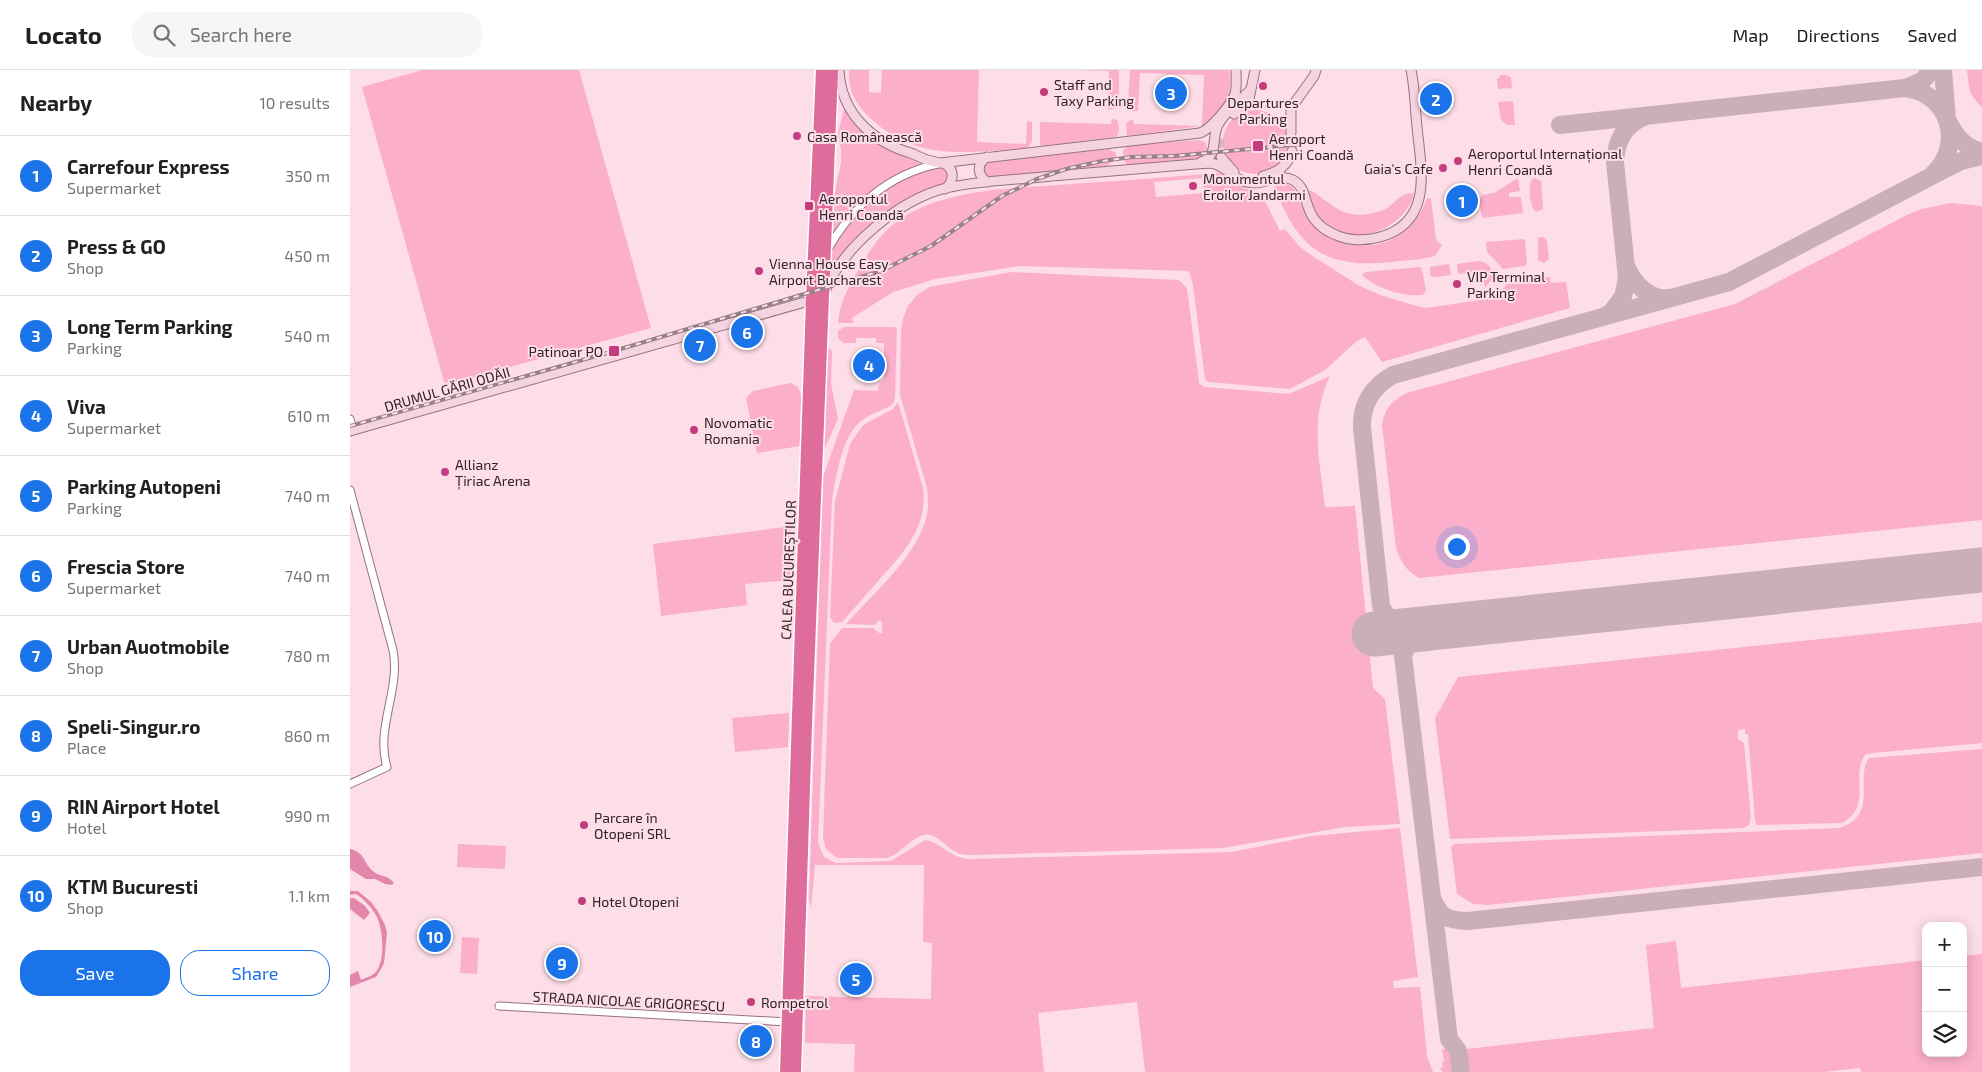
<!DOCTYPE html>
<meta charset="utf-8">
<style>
body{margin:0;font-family:"Exo 2",sans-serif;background:#f6f6f6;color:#202124}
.controls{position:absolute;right:15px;bottom:15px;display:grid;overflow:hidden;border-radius:10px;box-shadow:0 2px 12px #0003}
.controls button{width:45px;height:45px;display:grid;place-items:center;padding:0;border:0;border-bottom:1px solid #e0e0e0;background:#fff;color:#202124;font:25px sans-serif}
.you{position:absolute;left:1106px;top:476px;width:18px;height:18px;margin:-12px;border:4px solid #fff;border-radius:50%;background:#1a73e8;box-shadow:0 0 0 8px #1a73e833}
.badge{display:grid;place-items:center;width:32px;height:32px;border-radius:50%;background:#1a73e8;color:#fff;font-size:16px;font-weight:700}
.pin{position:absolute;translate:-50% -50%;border:2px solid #fff;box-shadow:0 1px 5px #0006}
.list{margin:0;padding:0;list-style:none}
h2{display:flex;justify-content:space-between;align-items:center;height:65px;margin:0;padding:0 20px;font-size:21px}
h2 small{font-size:16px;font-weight:400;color:#757577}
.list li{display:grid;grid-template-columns:32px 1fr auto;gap:15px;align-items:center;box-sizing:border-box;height:80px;padding:0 20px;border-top:1px solid #e0e0e0}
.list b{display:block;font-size:19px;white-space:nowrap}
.list p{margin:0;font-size:16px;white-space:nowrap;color:#757577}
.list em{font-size:16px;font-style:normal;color:#757577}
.actions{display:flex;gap:10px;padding:15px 20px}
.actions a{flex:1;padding:11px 0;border:1px solid #1a73e8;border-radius:20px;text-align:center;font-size:18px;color:#1a73e8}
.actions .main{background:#1a73e8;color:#fff}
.icon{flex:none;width:28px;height:28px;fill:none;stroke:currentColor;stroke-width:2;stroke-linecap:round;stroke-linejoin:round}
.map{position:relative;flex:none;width:1632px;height:1002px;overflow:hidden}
header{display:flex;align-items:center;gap:30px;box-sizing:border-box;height:70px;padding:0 25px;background:#fff;border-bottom:1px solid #e0e0e0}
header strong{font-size:24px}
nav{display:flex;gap:28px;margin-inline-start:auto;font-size:18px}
.search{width:350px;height:45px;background:#f6f6f6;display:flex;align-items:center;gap:12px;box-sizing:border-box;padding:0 18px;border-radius:20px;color:#757577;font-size:19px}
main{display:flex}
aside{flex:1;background:#fff}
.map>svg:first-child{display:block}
.green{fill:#fbafcb;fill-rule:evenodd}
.water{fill:#e386aa}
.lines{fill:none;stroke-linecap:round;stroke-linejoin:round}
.taxiway{stroke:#caafb8;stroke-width:18}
.runway{stroke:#caafb8;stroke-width:45}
.secondary-tunnel{stroke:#d4b8c2;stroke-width:9;stroke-dasharray:9 4.5;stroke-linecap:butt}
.street-casing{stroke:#95727e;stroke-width:9}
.secondary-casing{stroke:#95727e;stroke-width:11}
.highway-casing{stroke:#fff;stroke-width:15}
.street{stroke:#fff;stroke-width:7}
.secondary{stroke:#f5d3e1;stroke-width:9}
.highway{stroke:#de6d9c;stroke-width:12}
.rail-casing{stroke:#988189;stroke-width:4}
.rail{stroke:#fddde8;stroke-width:2;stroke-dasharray:5.5;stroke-linecap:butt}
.poi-dot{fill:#c33c7b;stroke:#fddde8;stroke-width:2}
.labels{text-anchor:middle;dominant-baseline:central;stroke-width:4;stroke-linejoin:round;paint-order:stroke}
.poi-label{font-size:14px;fill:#312328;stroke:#fddde8;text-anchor:start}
.street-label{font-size:14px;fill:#312328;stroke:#fddde8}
</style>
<header>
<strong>Locato</strong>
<div class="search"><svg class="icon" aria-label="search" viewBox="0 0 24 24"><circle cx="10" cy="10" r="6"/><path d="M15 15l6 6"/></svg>Search here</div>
<nav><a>Map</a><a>Directions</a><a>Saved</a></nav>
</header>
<main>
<aside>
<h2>Nearby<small>10 results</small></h2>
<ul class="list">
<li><span class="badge">1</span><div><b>Carrefour Express</b><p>Supermarket</p></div><em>350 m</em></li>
<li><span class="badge">2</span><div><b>Press &amp; GO</b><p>Shop</p></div><em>450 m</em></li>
<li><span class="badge">3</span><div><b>Long Term Parking</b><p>Parking</p></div><em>540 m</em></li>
<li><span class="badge">4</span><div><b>Viva</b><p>Supermarket</p></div><em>610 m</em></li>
<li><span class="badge">5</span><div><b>Parking Autopeni</b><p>Parking</p></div><em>740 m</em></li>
<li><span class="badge">6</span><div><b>Frescia Store</b><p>Supermarket</p></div><em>740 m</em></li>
<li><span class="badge">7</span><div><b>Urban Auotmobile</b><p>Shop</p></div><em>780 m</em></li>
<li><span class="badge">8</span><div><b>Speli-Singur.ro</b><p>Place</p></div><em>860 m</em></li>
<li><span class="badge">9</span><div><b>RIN Airport Hotel</b><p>Hotel</p></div><em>990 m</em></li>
<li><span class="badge">10</span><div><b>KTM Bucuresti</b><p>Shop</p></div><em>1.1 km</em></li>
</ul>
<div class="actions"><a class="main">Save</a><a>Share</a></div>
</aside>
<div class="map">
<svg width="1632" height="1002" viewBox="0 0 1632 1002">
<rect width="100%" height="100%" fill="#fddde8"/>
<path class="green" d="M73 0H229L301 258 95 315 12 17Z
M499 0H519V22L531 23 532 0H629L627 72 676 74 677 51 682 52V71L678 78C617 82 568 93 519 47 505 33 498 20 499 0Z
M731 0H769V34L767 38 758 40 759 1Z
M780 0H879C882 19 880 29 867 43 862 49 859 53 852 56L777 66 776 54 780 50H783L784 54 852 56 854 5 790 3 788 41H781L778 36Z
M1617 0H1632V37C1618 24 1619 18 1617 0Z
M1151 5H1156L1161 7 1162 18 1148 19 1147 9Z
M1163 31 1165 55H1157L1151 50 1148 32Z
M494 39C506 53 516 66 532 76 541 82 567 90 571 95L541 110 481 170 483 131 491 93V80L488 63Z
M873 72a32 32 0 1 1 64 0a32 32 0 1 1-64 0Z
M762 49 767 50C770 55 770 63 766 67L691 76 690 74V52L761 54Z
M850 70 856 73 858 83 852 90 779 96 774 91 773 81 778 75Z
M759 79 766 83V88L756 97 646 108 638 107 634 105 632 98 633 94 638 92Z
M592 97 600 102 596 114 559 129 480 203C480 198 480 192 481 188 490 143 550 104 592 97Z
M869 103 890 116 912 125 930 161 935 159 950 177 961 185 1008 215 1030 225 1063 235 1076 238 1144 228 1157 214 1179 212 1180 209 1200 207 1201 213 1216 212 1220 238 1032 292 1015 267 1007 271 975 300 940 319 858 312 855 309 843 215 839 201 670 196 585 209 543 222 502 248 503 253H488C490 231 499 216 510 197 518 183 527 169 539 158 585 117 664 119 721 114 770 111 820 107 869 103ZM853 108 854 123 806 127 804 112Z
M1168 108 1170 121 1159 123V127H1171L1173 143 1132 148 1129 131 1132 125 1144 123Z
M1185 108 1191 111 1193 136V139L1186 142C1179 136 1178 117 1182 109Z
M928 112C949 115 946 125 954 141 957 148 962 154 968 159 990 179 1030 182 1053 162 1065 153 1072 142 1077 128L1081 129 1086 170 1092 175 1085 186C1071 190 1056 190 1042 192 976 199 947 179 925 117Z
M960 120C982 133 990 148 1018 144 1026 143 1033 141 1040 136 1047 130 1052 123 1063 123L1064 125C1051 167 984 183 963 139 960 133 957 128 958 121Z
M1601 133 1632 136V450L1069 508C1056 501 1051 492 1046 478L1032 355C1035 337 1043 329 1060 322L1385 234 1559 144 1572 139Z
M1191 167H1194L1197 171 1199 189 1194 193 1188 190V168Z
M1175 169 1177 194 1175 196 1153 199 1137 182 1136 172Z
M1129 191C1139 192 1144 200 1142 210L1135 217 1131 201 1108 204 1107 194Z
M1099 194 1101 205 1086 207 1080 206V197Z
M1070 197 1072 200 1076 220 1073 225C1054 227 1026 219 1012 205L1016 202Z
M662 202 829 210 837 218 849 313 854 317 939 324 980 306C959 349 970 392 975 437L1005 436 1023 618 1035 629 1050 754 995 757 873 778 620 785C614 785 609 784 604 781 595 776 585 762 574 765 560 768 551 784 537 788H487L476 779 473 767 480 574 492 558H523L529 563H532V551H528L525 555 496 554C522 525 565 488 576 449 579 439 578 428 577 418L550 325 551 261 553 249 558 236 567 225 579 217Z
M494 257H543L547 258 545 326 544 332 540 336C529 342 514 346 506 356 492 370 485 411 482 430L468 773 474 787 486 793 541 791 575 770C591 772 599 788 620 789L882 782 962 766 1050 758 1068 907 1043 911 1044 918 1070 917 1077 986 1083 1002H795L787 932 688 943 694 1002H504L505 974 455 973 456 926 581 929 582 873 573 872 574 795H465L461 838 459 828 473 407 504 320 528 321 529 314 534 309V273H526V268H506V273H493L488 268V261Z
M479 278 482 281 481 314 488 349 474 380 477 280Z
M441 313 448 317 451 325 450 376 407 383 396 328 403 321Z
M548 332 573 418C578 457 554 482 530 509 517 523 505 538 492 552L484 553 480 547 485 431 500 374 513 355 543 339Z
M442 456 440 510 395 514 397 535 311 546 303 474Z
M1632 552V673L1523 683 1515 685C1500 705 1523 737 1492 753L1407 755 1405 751 1398 664H1395V659L1388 660V669L1394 673 1401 748 1399 755 1394 758 1100 769 1085 648 1108 607Z
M439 643 438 677 385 682 382 648Z
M1632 679V783L1138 835 1123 834 1107 824 1101 777 1104 774 1489 758C1530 745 1504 709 1519 688Z
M108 774 156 776 155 799 107 797Z
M112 867 129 868 127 904 110 903Z
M1326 871 1331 918 1576 890V983H1613V886L1632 884V1002H1511L1510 998 1474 1002H1114C1112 993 1110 986 1117 979L1304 958 1296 875Z
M1092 979 1103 980 1108 1002H1092L1090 998 1093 997 1092 993 1094 991Z"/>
<path class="water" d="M0 779C16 783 13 793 23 801 31 808 37 804 44 813L42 815 35 814 25 809H16L0 799Z
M0 821H8L21 832 27 840 35 855 37 863 34 893 31 899 26 907 0 917V905L8 901 11 910C15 908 22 906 25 903 36 892 33 860 27 847 22 838 15 830 6 824L0 825Z
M0 828H4L15 836 20 843 14 850 0 839Z"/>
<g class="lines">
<path class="taxiway" d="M1593 0 1597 49C1605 66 1614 77 1632 82
M1555 18C1599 23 1615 74 1583 104
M1210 55 1555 18 1572 11 1582 0
M1276 196C1283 212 1299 231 1318 228
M1256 245 1260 244 1273 227 1277 208 1265 92C1266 71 1274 55 1294 47
M1075 559C1052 559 1042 558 1031 536L1012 358C1011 334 1022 317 1043 305L1379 212 1597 98 1611 91 1632 86
M1075 559 1060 568 1053 586 1099 969 1108 981 1111 1002
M1082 828C1091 848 1096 850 1118 851L1632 797"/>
<path class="runway" d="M1024 564 1632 500"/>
<path class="secondary-tunnel" d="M941 63 942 81
M869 69 871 87"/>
<defs>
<path id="street" d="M477 181C501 137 539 104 588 94
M0 349 3 360
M0 420 43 580C51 619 25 658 37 697L0 714
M149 936 437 952"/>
<path id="secondary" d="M489 0C491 44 523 73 564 84
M884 44 898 34 905 0
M941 63V38L964 6 966 0
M558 82 577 90 590 93 850 63C861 59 881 35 885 24 887 17 886 8 886 0
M637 87C626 94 627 106 638 112
M871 87 884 102
M851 92C869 86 861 69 868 55 875 41 891 31 901 19
M592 93C605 97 605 111 595 119
M913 106C928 102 938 96 942 81
M475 221C494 176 549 130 596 118 631 110 667 110 702 106 750 102 798 98 846 94 852 94 860 92 865 94 879 99 886 112 902 113 916 114 930 103 943 110 955 117 954 128 959 139 963 151 974 160 986 165 999 171 1016 171 1030 167 1084 152 1071 98 1067 57 1065 38 1065 18 1061 0
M0 361 462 230"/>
<path id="highway" d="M436 1002 462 230 472 0
M445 1002 456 655 482 0"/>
</defs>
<use href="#street" class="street-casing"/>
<use href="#secondary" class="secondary-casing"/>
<use href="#highway" class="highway-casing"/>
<use href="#street" class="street"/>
<use href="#secondary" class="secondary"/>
<use href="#highway" class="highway"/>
<defs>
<path id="rail" d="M0 356 264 281 531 201 581 176 652 126 687 109 716 99 752 91 782 87 824 86 953 74"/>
</defs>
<use href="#rail" class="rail-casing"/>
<use href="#rail" class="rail"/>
</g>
<g class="poi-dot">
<circle cx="913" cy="16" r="5"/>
<circle cx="694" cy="22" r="5"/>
<circle cx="447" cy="66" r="5"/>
<rect x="902" y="70" width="12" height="12" rx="2.5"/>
<circle cx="1108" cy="91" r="5"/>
<circle cx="1093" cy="98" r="5"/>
<circle cx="843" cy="116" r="5"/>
<rect x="454" y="131" width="10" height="10" rx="2.5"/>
<circle cx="409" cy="201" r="5"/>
<circle cx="1107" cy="214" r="5"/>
<rect x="258" y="275" width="12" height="12" rx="2.5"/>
<circle cx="344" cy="360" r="5"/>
<circle cx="95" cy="402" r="5"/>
<circle cx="234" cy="755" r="5"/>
<circle cx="232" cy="831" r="5"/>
<circle cx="401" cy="932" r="5"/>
</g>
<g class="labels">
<g class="poi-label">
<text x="704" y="14">Staff and<tspan x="704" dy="16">Taxy Parking</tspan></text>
<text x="913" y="32" text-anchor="middle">Departures<tspan x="913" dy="16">Parking</tspan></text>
<text x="457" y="66">Casa Românească</text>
<text x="919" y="68">Aeroport<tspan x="919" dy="16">Henri Coandă</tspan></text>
<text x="1118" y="83">Aeroportul Internațional<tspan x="1118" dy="16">Henri Coandă</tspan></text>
<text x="1083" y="98" text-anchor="end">Gaia's Cafe</text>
<text x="853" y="108">Monumentul<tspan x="853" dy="16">Eroilor Jandarmi</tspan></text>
<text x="469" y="128">Aeroportul<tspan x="469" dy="16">Henri Coandă</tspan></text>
<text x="419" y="193">Vienna House Easy<tspan x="419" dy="16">Airport Bucharest</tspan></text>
<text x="1117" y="206">VIP Terminal<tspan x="1117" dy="16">Parking</tspan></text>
<text x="253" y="281" text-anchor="end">Patinoar PO</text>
<text x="354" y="352">Novomatic<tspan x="354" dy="16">Romania</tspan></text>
<text x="105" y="394">Allianz<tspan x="105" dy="16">Țiriac Arena</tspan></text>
<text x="244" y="747">Parcare în<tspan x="244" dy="16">Otopeni SRL</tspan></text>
<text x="242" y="831">Hotel Otopeni</text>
<text x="411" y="932">Rompetrol</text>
</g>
<g class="street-label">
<text transform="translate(97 319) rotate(-16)">DRUMUL GĂRII ODĂII</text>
<text transform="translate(438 500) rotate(-88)">CALEA BUCUREȘTILOR</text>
<text transform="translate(279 931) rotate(3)">STRADA NICOLAE GRIGORESCU</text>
</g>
</g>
</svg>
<div class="controls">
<button>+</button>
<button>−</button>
<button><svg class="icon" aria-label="layers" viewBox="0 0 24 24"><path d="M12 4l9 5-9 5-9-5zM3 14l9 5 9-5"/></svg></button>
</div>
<div class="you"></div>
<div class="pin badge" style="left:1112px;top:131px">1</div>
<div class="pin badge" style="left:1086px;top:29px">2</div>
<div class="pin badge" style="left:821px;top:23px">3</div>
<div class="pin badge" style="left:519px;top:295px">4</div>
<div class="pin badge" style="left:506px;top:909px">5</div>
<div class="pin badge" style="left:397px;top:262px">6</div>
<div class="pin badge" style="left:350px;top:275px">7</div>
<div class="pin badge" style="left:406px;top:971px">8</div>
<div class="pin badge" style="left:212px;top:893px">9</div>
<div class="pin badge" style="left:85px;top:866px">10</div>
</div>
</main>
